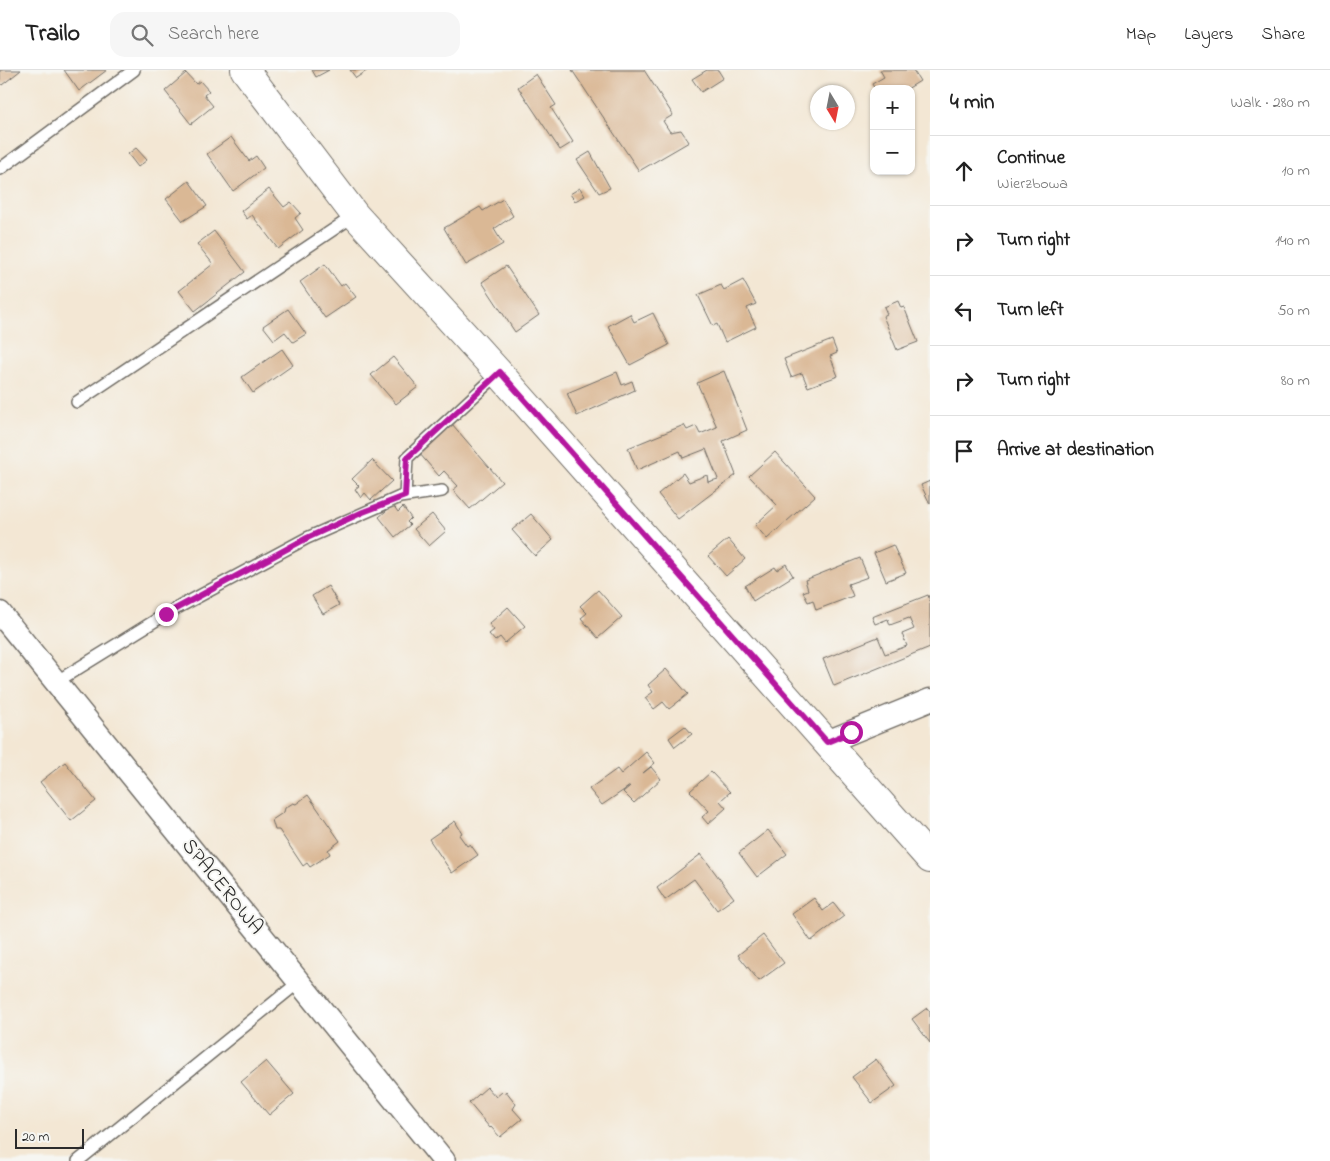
<!DOCTYPE html>
<meta charset="utf-8">
<style>
body{margin:0;font-family:"Indie Flower",sans-serif;background:#f6f6f6;color:#222}
.controls{position:absolute;right:15px;top:15px;display:grid;overflow:hidden;border-radius:10px;box-shadow:0 1px 4px #0004}
.controls button{width:45px;height:45px;display:grid;place-items:center;padding:0;border:0;border-bottom:1px solid #e0e0e0;background:#fff;color:#222;font:25px sans-serif}
.compass{position:absolute;left:810px;top:15px;width:45px;height:45px;border-radius:50%;background:#fff;box-shadow:0 1px 4px #0004;rotate:170deg}
.scale{position:absolute;left:15px;bottom:12px;width:69px;box-sizing:border-box;padding-left:5px;border:2px solid #2b2b2b;border-top:0;font-size:14px;line-height:18px;white-space:nowrap;color:#2b2b2b;-webkit-text-stroke:4px #f6f6f2;paint-order:stroke}
.stop{position:absolute;width:15px;height:15px;margin:-11px;border:4px solid #b5179e;border-radius:50%;background:#fff}
.stop.end{background:#b5179e;border-color:#fff;box-shadow:0 1px 5px #0008}
.list{margin:0;padding:0;list-style:none}
h2{display:flex;justify-content:space-between;align-items:center;height:65px;margin:0;padding:0 20px;font-size:21px}
h2 small{font-size:16px;font-weight:400;color:#767676}
.list li{display:grid;grid-template-columns:32px 1fr auto;gap:15px;align-items:center;box-sizing:border-box;height:70px;padding:0 20px;border-top:1px solid #e0e0e0}
.list b{display:block;font-size:19px;white-space:nowrap}
.list p{margin:0;font-size:16px;white-space:nowrap;color:#767676}
.list em{font-size:16px;font-style:normal;color:#767676}
.icon{flex:none;width:28px;height:28px;fill:none;stroke:currentColor;stroke-width:2;stroke-linecap:round;stroke-linejoin:round}
.map{position:relative;flex:none;width:930px;height:1091px;overflow:hidden}
header{display:flex;align-items:center;gap:30px;box-sizing:border-box;height:70px;padding:0 25px;background:#fff;border-bottom:1px solid #e0e0e0}
header strong{font-size:24px}
nav{display:flex;gap:28px;margin-inline-start:auto;font-size:18px}
.search{width:350px;height:45px;background:#f6f6f6;display:flex;align-items:center;gap:12px;box-sizing:border-box;padding:0 18px;border-radius:15px;color:#767676;font-size:19px}
main{display:flex}
aside{flex:1;background:#fff}
.map>svg:first-child{display:block}
.building{fill:#dab895}
.lines{fill:none;stroke-linecap:round;stroke-linejoin:round}
.lane-casing{stroke:#716d66;stroke-width:14}
.street-casing{stroke:#716d66;stroke-width:25}
.primary-casing{stroke:#716d66;stroke-width:30}
.lane{stroke:#fff;stroke-width:11}
.street{stroke:#fff;stroke-width:22}
.primary{stroke:#fff;stroke-width:28}
.route{stroke:#b5179e;stroke-width:6}
.labels{text-anchor:middle;dominant-baseline:central;stroke-width:4;stroke-linejoin:round;paint-order:stroke}
.street-label{font-size:21px;fill:#2b2b2b;stroke:#f6f6f2}
</style>
<header>
<strong>Trailo</strong>
<div class="search"><svg class="icon" aria-label="search" viewBox="0 0 24 24"><circle cx="10" cy="10" r="6"/><path d="M15 15l6 6"/></svg>Search here</div>
<nav><a>Map</a><a>Layers</a><a>Share</a></nav>
</header>
<main>
<div class="map">
<svg width="930" height="1091" viewBox="0 0 930 1091">
<rect width="100%" height="100%" fill="#f6f6f2"/>
<filter id="ink" filterUnits="userSpaceOnUse"><feTurbulence type="fractalNoise" baseFrequency=".02" numOctaves="2"/><feDisplacementMap in="SourceGraphic" scale="10" xChannelSelector="R" yChannelSelector="G"/><feConvolveMatrix kernelMatrix="1 2 1 2 8 2 1 2 1" color-interpolation-filters="sRGB"/></filter>
<filter id="wash" filterUnits="userSpaceOnUse"><feTurbulence type="fractalNoise" baseFrequency=".0096" numOctaves="4" result="noise"/><feDisplacementMap in="SourceGraphic" scale="20" xChannelSelector="R" yChannelSelector="G"/><feGaussianBlur stdDeviation="1.12" result="paint"/><feColorMatrix in="noise" values="0 0 0 0 0 0 0 0 0 0 0 0 0 0 0 0 0 1.4 0 .05"/><feComposite in="paint" operator="in"/></filter>
<g filter="url(#wash)">
<rect width="100%" height="100%" fill="#f3e7d4"/>
<g id="blocks">
<path class="building" d="M0 0H21L2 15 0 13Z
M64 0H107L79 21Z
M312 0H329L316 7Z
M350 0H368L356 8Z
M572 0H644L673 45 663 51 670 62 681 60 689 72 639 101Z
M707 0H718L723 8 701 22 692 9Z
M880 0H913L920 11 907 19H875L872 14 884 7Z
M186 3 196 14 200 11 209 21 204 25 213 36 191 54 165 21Z
M536 4 556 35 551 38 573 72 560 80 518 17Z
M231 67 249 91 256 86 264 98 233 121 207 84Z
M136 78 147 90 138 97 128 84Z
M590 82 610 118 599 123 577 90Z
M189 111 207 136 183 151 166 129Z
M580 118 585 126 575 131 570 124Z
M269 119 284 137 291 132 301 143 295 148 303 160 278 179 252 145 247 149 241 141Z
M503 129 513 146 494 159 503 174 466 195 444 158 480 137 483 141Z
M214 161 245 202 195 241 179 221 213 194 197 174Z
M325 194 341 216 345 213 356 227 325 248 300 212Z
M506 196 539 245 515 262 482 212Z
M743 210 756 234 747 238 756 257 725 272 717 254 713 256 698 225 721 215 724 220Z
M898 231 901 238 904 237 918 272 897 280 883 246 887 244 884 237Z
M288 239 306 264 293 272 285 262 274 270 263 256Z
M653 243 669 275 630 295 608 256 630 244 634 252Z
M832 270 837 283 830 286 838 306 808 317 802 303 791 307 784 289Z
M282 279 293 295 253 323 242 307Z
M393 287 418 317 396 334 371 305Z
M724 301 747 360 723 371 736 405 678 449 658 424 683 403 689 412 707 405 708 412 718 409 706 379 683 388 680 381 637 400 628 378 684 355 687 360 696 356 700 364 717 357 697 313Z
M617 302 622 315 632 311 635 320 577 346 567 323Z
M452 354 502 412 470 439 453 420 458 416 444 401 439 406 419 383Z
M775 382 815 426 767 469 755 455 777 435 749 406Z
M372 390 392 411 371 430 365 423 361 428 355 419 359 416 352 409Z
M930 411V434L921 415Z
M393 435 398 442 403 437 411 448 407 452 410 455 395 467 379 447Z
M432 444 446 461 429 476 414 459Z
M531 444 553 470 535 486 512 460Z
M728 469 745 489 726 506 708 486Z
M893 475 906 503 886 511 874 483Z
M860 488 868 507 848 514 853 526 816 540 813 530 808 532 803 522 808 520 805 510Z
M786 494 793 506 753 531 745 516 775 497 777 500Z
M328 516 339 535 323 544 312 526Z
M598 520 622 547 598 568 581 548 587 543 580 536Z
M928 525 930 531V577L834 616 823 589 878 567 885 584 907 576 902 564 914 559 909 548 890 555 888 549 875 554 872 547Z
M508 537 525 556 505 573 500 567 495 571 489 564 494 560 489 554Z
M666 599 688 624 669 639 663 632 654 639 645 628 653 622 648 615Z
M685 656 692 664 675 677 669 668Z
M646 682 655 693 643 703 651 697 661 709 634 733 623 722 630 716 602 735 589 719 617 699 621 704Z
M65 692 96 731 71 751 40 712Z
M711 702 730 722 720 731 726 738 708 754 702 747 709 741 690 721Z
M308 725 340 771 328 780 330 784 310 797 307 793 303 796 279 760H275L272 750 284 742 285 738 293 733 296 734Z
M455 751 462 763 459 765 467 776 470 774 478 785 452 803 429 769Z
M768 760 787 784 757 807 739 783Z
M701 784 734 828 717 840 694 809 665 830 657 818Z
M814 828 823 841 834 833 844 846 811 871 792 844Z
M763 865 784 893 759 911 738 885Z
M927 938 930 942V973L912 949Z
M876 989 896 1016 872 1033 852 1007Z
M266 991 294 1024 269 1045 241 1012Z
M487 1017 496 1027 502 1022 504 1024 506 1021 516 1034 513 1039 522 1049 500 1067 491 1057 490 1058 469 1033Z"/>
</g>
</g>
<g filter="url(#ink)">
<use href="#blocks" fill-opacity="0" stroke="#716d66" stroke-width="1"/>
<g class="lines">
<defs>
<path id="lane" d="M0 99 134 0
M77 332 355 145
M405 426 407 388 499 303
M56 612 166 544 307 468 400 427 442 421
M78 1091 299 912"/>
<path id="street" d="M0 543 444 1091
M827 672 930 630"/>
<path id="primary" d="M245 0 355 145 499 303 930 789"/>
</defs>
<use href="#lane" class="lane-casing"/>
<use href="#street" class="street-casing"/>
<use href="#primary" class="primary-casing"/>
<use href="#lane" class="lane"/>
<use href="#street" class="street"/>
<use href="#primary" class="primary"/>
</g>
</g>
<g class="lines" filter="url(#ink)">
<path class="route" d="M166 544 307 468 363 442 405 426 407 388 500 302 827 672 851 662"/>
</g>
<g class="labels">
<g class="street-label">
<text transform="translate(222 817) rotate(51)">SPACEROWA</text>
</g>
</g>
</svg>
<div class="controls">
<button>+</button>
<button>−</button>
</div>
<svg class="compass" viewBox="-18 -18 36 36"><path d="M0-13l5 13h-10z" fill="#e53935"/><path d="M0 13l5-13h-10z" fill="#767676"/></svg>
<div class="scale">20 m</div>
<div class="stop" style="left:851px;top:662px"></div>
<div class="stop end" style="left:166px;top:544px"></div>
</div>
<aside>
<h2>4 min<small>Walk · 280 m</small></h2>
<ul class="list">
<li><svg class="icon" aria-label="ahead" viewBox="0 0 24 24"><path d="M12 20V5M6 11l6-6 6 6"/></svg><div><b>Continue</b><p>Wierzbowa</p></div><em>10 m</em></li>
<li><svg class="icon" aria-label="right" viewBox="0 0 24 24"><path d="M7 20v-9h11M14 6l5 5-5 5"/></svg><div><b>Turn right</b></div><em>140 m</em></li>
<li><svg class="icon" aria-label="left" viewBox="0 0 24 24"><path d="M17 20v-9H6M10 6l-5 5 5 5"/></svg><div><b>Turn left</b></div><em>50 m</em></li>
<li><svg class="icon" aria-label="right" viewBox="0 0 24 24"><path d="M7 20v-9h11M14 6l5 5-5 5"/></svg><div><b>Turn right</b></div><em>80 m</em></li>
<li><svg class="icon" aria-label="arrive" viewBox="0 0 24 24"><path d="M6 21V4h12l-3 4 3 4H6"/></svg><div><b>Arrive at destination</b></div></li>
</ul>
</aside>
</main>
